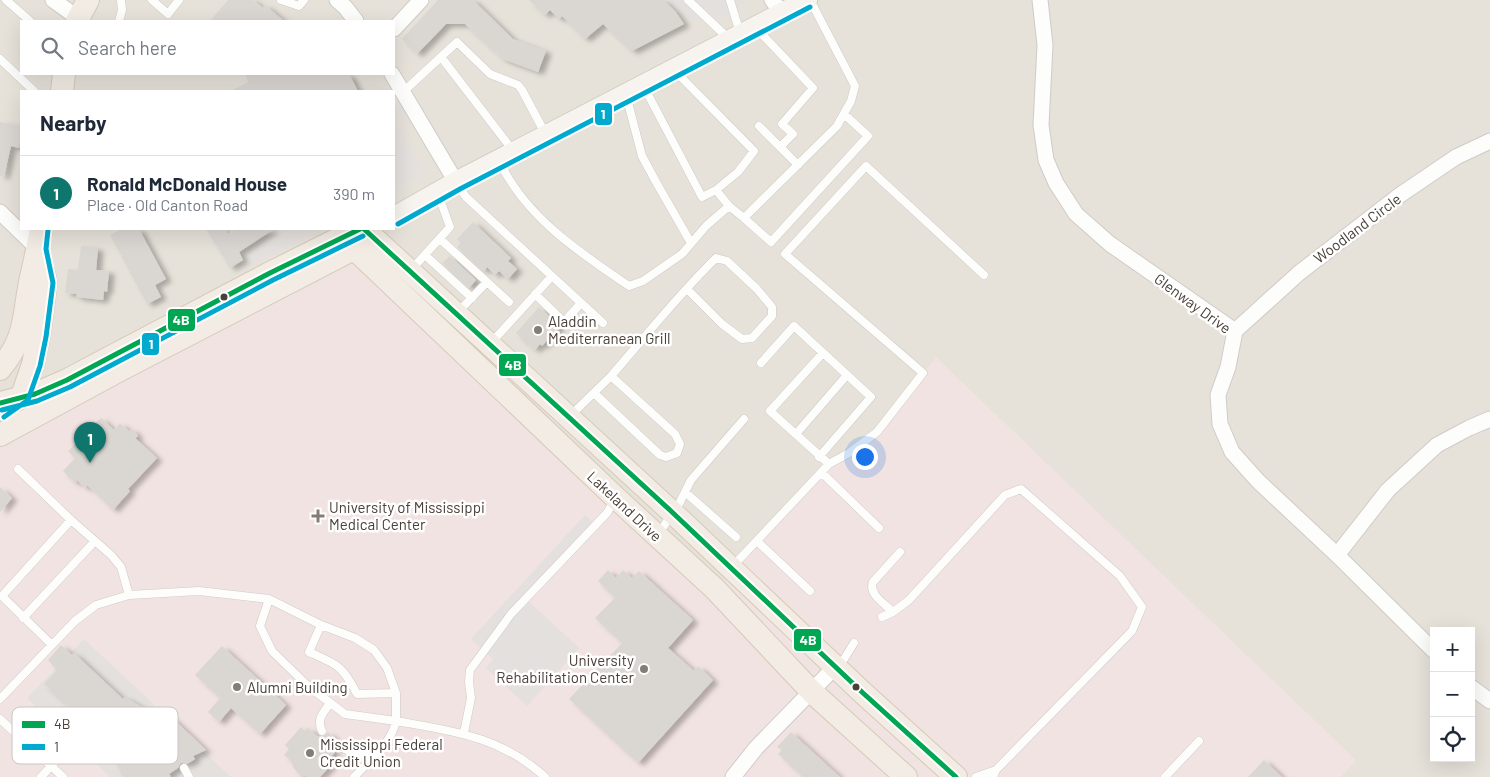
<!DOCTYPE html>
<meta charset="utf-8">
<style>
body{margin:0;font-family:Barlow,sans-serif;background:#f6f6f7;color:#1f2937}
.controls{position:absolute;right:15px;bottom:15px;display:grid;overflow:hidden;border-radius:0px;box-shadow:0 5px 20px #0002}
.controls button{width:45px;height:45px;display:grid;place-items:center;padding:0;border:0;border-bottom:1px solid #e0e1e3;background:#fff;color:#1f2937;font:25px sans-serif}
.you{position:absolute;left:864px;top:456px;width:18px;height:18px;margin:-12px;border:4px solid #fff;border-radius:50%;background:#1a73e8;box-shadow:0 0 0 8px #1a73e833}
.badge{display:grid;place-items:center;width:32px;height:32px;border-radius:50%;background:#0f766e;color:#fff;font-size:16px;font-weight:700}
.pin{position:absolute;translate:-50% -41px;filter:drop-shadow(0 1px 2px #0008)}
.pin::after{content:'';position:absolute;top:26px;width:18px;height:15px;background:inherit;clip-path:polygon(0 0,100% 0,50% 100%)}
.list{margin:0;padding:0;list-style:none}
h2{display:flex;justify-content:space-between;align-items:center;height:65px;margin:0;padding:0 20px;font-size:21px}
h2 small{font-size:16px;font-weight:400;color:#747a83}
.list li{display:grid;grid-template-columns:32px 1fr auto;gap:15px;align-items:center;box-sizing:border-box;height:75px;padding:0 20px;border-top:1px solid #e0e1e3}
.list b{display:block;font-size:19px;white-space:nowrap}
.list p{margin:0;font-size:16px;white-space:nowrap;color:#747a83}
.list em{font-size:16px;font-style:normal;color:#747a83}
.icon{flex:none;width:28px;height:28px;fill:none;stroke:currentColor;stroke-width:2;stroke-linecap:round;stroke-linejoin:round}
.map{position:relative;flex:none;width:1490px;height:777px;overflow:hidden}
.search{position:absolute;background:#fff;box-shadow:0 5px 20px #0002;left:20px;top:20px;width:375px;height:55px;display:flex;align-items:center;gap:12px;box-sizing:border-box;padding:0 18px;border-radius:0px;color:#747a83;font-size:19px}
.panel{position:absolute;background:#fff;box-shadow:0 5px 20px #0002;left:20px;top:90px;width:375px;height:140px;border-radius:0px}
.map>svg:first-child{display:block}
.residential{fill:#e6e1d9;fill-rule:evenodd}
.medical{fill:#f1e3e1}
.parking{fill:#e4e0dd}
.building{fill:#dad7d3;filter:url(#shadow)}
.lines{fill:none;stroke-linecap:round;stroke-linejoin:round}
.lane-casing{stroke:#cfcbc8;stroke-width:9}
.street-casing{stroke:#cfcbc8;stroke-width:17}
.secondary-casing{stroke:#d3cec4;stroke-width:22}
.primary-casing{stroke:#d5cab9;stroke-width:24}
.lane{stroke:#fdfdfc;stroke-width:8}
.street{stroke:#fdfdfc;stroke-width:15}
.secondary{stroke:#f7f4ef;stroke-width:20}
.primary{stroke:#f2ece4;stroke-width:22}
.bus-1-casing{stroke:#fff;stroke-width:9}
.bus-2-casing{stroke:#fff;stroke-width:9}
.bus-1{stroke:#00a651;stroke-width:5}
.bus-2{stroke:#00a9ce;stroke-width:5}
.bus-dot{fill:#494037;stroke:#fff;stroke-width:2}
.poi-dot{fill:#847d76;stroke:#fff;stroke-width:2}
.labels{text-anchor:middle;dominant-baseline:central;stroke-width:5;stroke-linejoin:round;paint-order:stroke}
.street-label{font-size:15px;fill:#494037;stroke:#fff}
.poi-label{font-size:15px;fill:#494037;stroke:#fff;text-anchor:start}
.key{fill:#fff;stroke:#c8c6c3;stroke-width:1}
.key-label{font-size:14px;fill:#494037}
.line-badge{stroke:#fff;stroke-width:2}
.badge-label{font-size:14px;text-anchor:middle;font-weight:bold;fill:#fff}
</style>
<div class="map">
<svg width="1490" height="777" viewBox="0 0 1490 777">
<defs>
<filter id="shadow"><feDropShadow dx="5.5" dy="3" stdDeviation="2.5" flood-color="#0004"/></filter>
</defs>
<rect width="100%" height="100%" fill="#f2efec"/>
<path class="residential" d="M0 0H1490V777H0ZM21 21H394V74H21ZM21 91H394V229H21ZM1434 631H1471V758H1434Z"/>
<path class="medical" d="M354 249 715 589 829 464 877 432 936 357 1356 760 1341 777H0V435Z"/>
<path class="parking" d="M668 0H748L723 17 692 21Z
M394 119 425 174 394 190Z
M274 229H321L250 267 241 252 275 231Z
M585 515 594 523 525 598 579 648 527 706 486 668 493 659 471 639Z
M84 639 231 777H110L27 698Z"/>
<path class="building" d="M228 0H253L263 8 265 5 284 21H210Z
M438 0H473L513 39 546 51 538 72 503 59 465 24H446L417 54 402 39Z
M529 0H663L675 11 684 24 632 51 603 24 585 39 562 16 559 19 550 10 545 15Z
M245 74H349L358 91H231L248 82Z
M0 122 21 127V138L19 148 11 146 4 176H0Z
M473 222 511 258 508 261 517 269 508 279 499 271 495 275 487 267 484 271 457 247 461 243 457 239Z
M122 229H139L166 279 155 285 161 297 147 304 110 235Z
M206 229H225L228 234 236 229H274L239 252 243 260 230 268Z
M81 246 98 248 96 270 109 271 107 292 104 291 103 300 76 297 77 294 65 293 68 269 78 270Z
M450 256 476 280 469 288 442 263Z
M539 307 560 326 542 346 540 344 535 350 516 333Z
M101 418 114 430 120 423 129 431 132 429 138 436 135 438 157 458 128 489 130 491 113 510 87 485 85 488 77 480 75 483 63 471 75 458 68 451 76 443 79 445 94 428 92 426Z
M0 487 12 498 0 512Z
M608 570 616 578 623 570 632 578 639 571 693 620 668 648 694 671 698 666 713 680 638 763 569 699 622 643 595 618 615 598 598 581Z
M61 645 72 655 74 653 123 699 125 697 145 709 152 719 165 711 206 750 193 756 195 759 187 764 181 763 178 768 169 774 171 777H123L106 744 98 748 90 731 81 718 44 684 57 670 48 660Z
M222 646 286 705 260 734 231 708 219 722 208 712 220 698 195 675Z
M301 727 305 731 308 728 317 736H324L328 732 334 738 330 743 332 748 335 752 327 762 331 765 320 777H308L298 773 293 767 292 762 284 755 289 749 285 745Z
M791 732 840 777H803L778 754 782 750 777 747Z
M1264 760 1282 777H1248Z"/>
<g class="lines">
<defs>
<path id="lane" d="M6 0 30 21
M152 0 168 14 179 0
M281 0 299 6 304 0
M688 0 728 38
M730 0 740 33
M119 21 122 10 121 0
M756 28 813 88 782 124 793 134 780 147
M441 57 514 152
M0 59 34 91
M643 85 702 197 716 190 738 172 754 151 674 70
M403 92 457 42 490 74 518 85 522 90 546 135
M626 95 642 156 656 182 691 243
M759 126 798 165
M499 160C524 216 580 253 629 286L643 281 682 254 706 226 729 206 744 218 837 126 851 101 855 86 810 0
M457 184 466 197 603 323
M716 190 729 206
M744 218 771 242 868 136 844 114
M440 239 509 302
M425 255 472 298
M411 270 450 227 438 194
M535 294 564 322 581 303
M457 313 487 282
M491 343 552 276
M761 363 794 326 871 397 819 457
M594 393 660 455 666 457 677 453 680 444 675 434 611 376
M570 416 609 378 611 376C645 337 678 295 716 258L727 261 757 289 772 307V316L752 338 742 339 722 324 687 289
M796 434 847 375
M829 464 849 453 877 432 923 373 785 254 866 166 984 275
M18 469 71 520
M822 473 879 528
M685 492 736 537
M659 533 679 504 691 480 744 419
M758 542 810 591
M733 566 829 464 770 411 823 353
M893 612C885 604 868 594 873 582L900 552
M882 617 893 612 909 600 1005 495 1021 489 1120 576 1142 607 1132 631 996 770
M23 618 95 541
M321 625 309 652C338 665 342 665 357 694L396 693
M52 645 2 596 71 520 111 555 121 567 129 595
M837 665 844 659 854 643
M0 699 75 621 96 605 129 595 199 591 269 599 321 625 355 638 374 650 387 668 396 693V721L345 714 308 686 272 651 260 626 269 599
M0 719 63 777
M322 731C316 719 324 712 330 703
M464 733 471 698 469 682 470 670 511 614 607 513 615 499
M17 734 33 717C44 728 58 738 63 753L41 777
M336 743C351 755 360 756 377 752
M184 768 189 777
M354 777C370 760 391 744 396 721 452 731 500 736 545 777
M976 777 996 770 993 777
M1165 777 1199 741"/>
<path id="street" d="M53 0 78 18
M337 0 345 7 356 21
M772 0 782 13
M1040 0 1045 45 1041 125 1046 160 1056 183 1076 214 1110 244 1235 331 1228 367 1218 395 1220 424 1232 452 1258 481 1337 555 1434 651
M394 29 421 0
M392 74 456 182
M0 212 38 249
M1235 331 1299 273 1400 195 1456 157 1490 141
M1337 555 1388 490 1437 445 1469 428 1490 419
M1471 687 1490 701
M733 777 756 748 835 667"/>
<path id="secondary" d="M394 217 456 182 807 0"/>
<path id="primary" d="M77 21 88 0
M62 91 64 74
M364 229 672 512 863 693 956 777
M342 237 616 498 715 589 812 692 906 777
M0 369C26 338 23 319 30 282 34 264 38 247 41 229
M0 403 35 394 67 380 270 273 354 231
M11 403 22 396 33 364 39 336 46 283 38 249
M0 435 120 370 367 242"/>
</defs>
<use href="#lane" class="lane-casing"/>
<use href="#street" class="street-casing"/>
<use href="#secondary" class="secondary-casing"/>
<use href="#primary" class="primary-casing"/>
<use href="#lane" class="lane"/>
<use href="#street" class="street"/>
<use href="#secondary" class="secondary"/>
<use href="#primary" class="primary"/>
<defs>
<path id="bus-1" d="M364 229 672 512 863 693 956 777
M0 403 35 394 67 380 270 273 360 229"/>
<path id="bus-2" d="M398 224 460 189 810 7
M2 410 37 401 70 387 273 280 363 236
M4 417 28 400 40 366 46 337 53 283 46 249 48 230"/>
</defs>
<use href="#bus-1" class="bus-1-casing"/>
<use href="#bus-2" class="bus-2-casing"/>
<use href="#bus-1" class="bus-1"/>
<use href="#bus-2" class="bus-2"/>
</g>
<g class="bus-dot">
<circle cx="224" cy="297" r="4.5"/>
<circle cx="856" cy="687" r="4.5"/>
</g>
<g class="poi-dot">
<circle cx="538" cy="330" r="5"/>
<path d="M315.5 508.5h5v5h5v5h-5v5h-5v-5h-5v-5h5z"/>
<circle cx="644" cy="669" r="5"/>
<circle cx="237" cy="687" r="5"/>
<circle cx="310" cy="753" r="5"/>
</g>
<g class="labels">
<g class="street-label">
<text transform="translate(1357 228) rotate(-37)">Woodland Circle</text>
<text transform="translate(1193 303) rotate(36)">Glenway Drive</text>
<text transform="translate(625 506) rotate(43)">Lakeland Drive</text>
</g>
<g class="poi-label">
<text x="548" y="321">Aladdin<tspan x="548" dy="17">Mediterranean Grill</tspan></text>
<text x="329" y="507">University of Mississippi<tspan x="329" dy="17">Medical Center</tspan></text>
<text x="634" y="660" text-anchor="end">University<tspan x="634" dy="17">Rehabilitation Center</tspan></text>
<text x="247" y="687">Alumni Building</text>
<text x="320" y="744">Mississippi Federal<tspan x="320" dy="17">Credit Union</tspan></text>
</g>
</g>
<rect x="12" y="707" width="166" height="57" rx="8" class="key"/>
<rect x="22" y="721" width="23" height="7" fill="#00a651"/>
<rect x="22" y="744" width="23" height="6" fill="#00a9ce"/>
<g class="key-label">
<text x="54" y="729">4B</text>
<text x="54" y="752">1</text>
</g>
<g class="line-badge">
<rect x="594" y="102" width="19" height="24" rx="5" fill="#00a9ce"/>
<rect x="167" y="308" width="29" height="24" rx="5" fill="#00a651"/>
<rect x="141" y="332" width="19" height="24" rx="5" fill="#00a9ce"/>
<rect x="498" y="353" width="29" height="24" rx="5" fill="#00a651"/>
<rect x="793" y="628" width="29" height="24" rx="5" fill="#00a651"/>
</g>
<g class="badge-label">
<text x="603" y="119">1</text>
<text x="181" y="325">4B</text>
<text x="151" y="349">1</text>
<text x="513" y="370">4B</text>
<text x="808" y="645">4B</text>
</g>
</svg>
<div class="controls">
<button>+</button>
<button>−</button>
<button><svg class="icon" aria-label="locate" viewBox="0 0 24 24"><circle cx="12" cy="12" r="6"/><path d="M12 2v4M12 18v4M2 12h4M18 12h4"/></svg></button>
</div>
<div class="you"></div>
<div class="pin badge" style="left:90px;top:463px">1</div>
<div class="search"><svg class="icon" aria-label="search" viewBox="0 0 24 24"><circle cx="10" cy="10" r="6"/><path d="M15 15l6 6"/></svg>Search here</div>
<section class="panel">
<h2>Nearby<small></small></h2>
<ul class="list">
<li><span class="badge">1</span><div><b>Ronald McDonald House</b><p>Place · Old Canton Road</p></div><em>390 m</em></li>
</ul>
</section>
</div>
